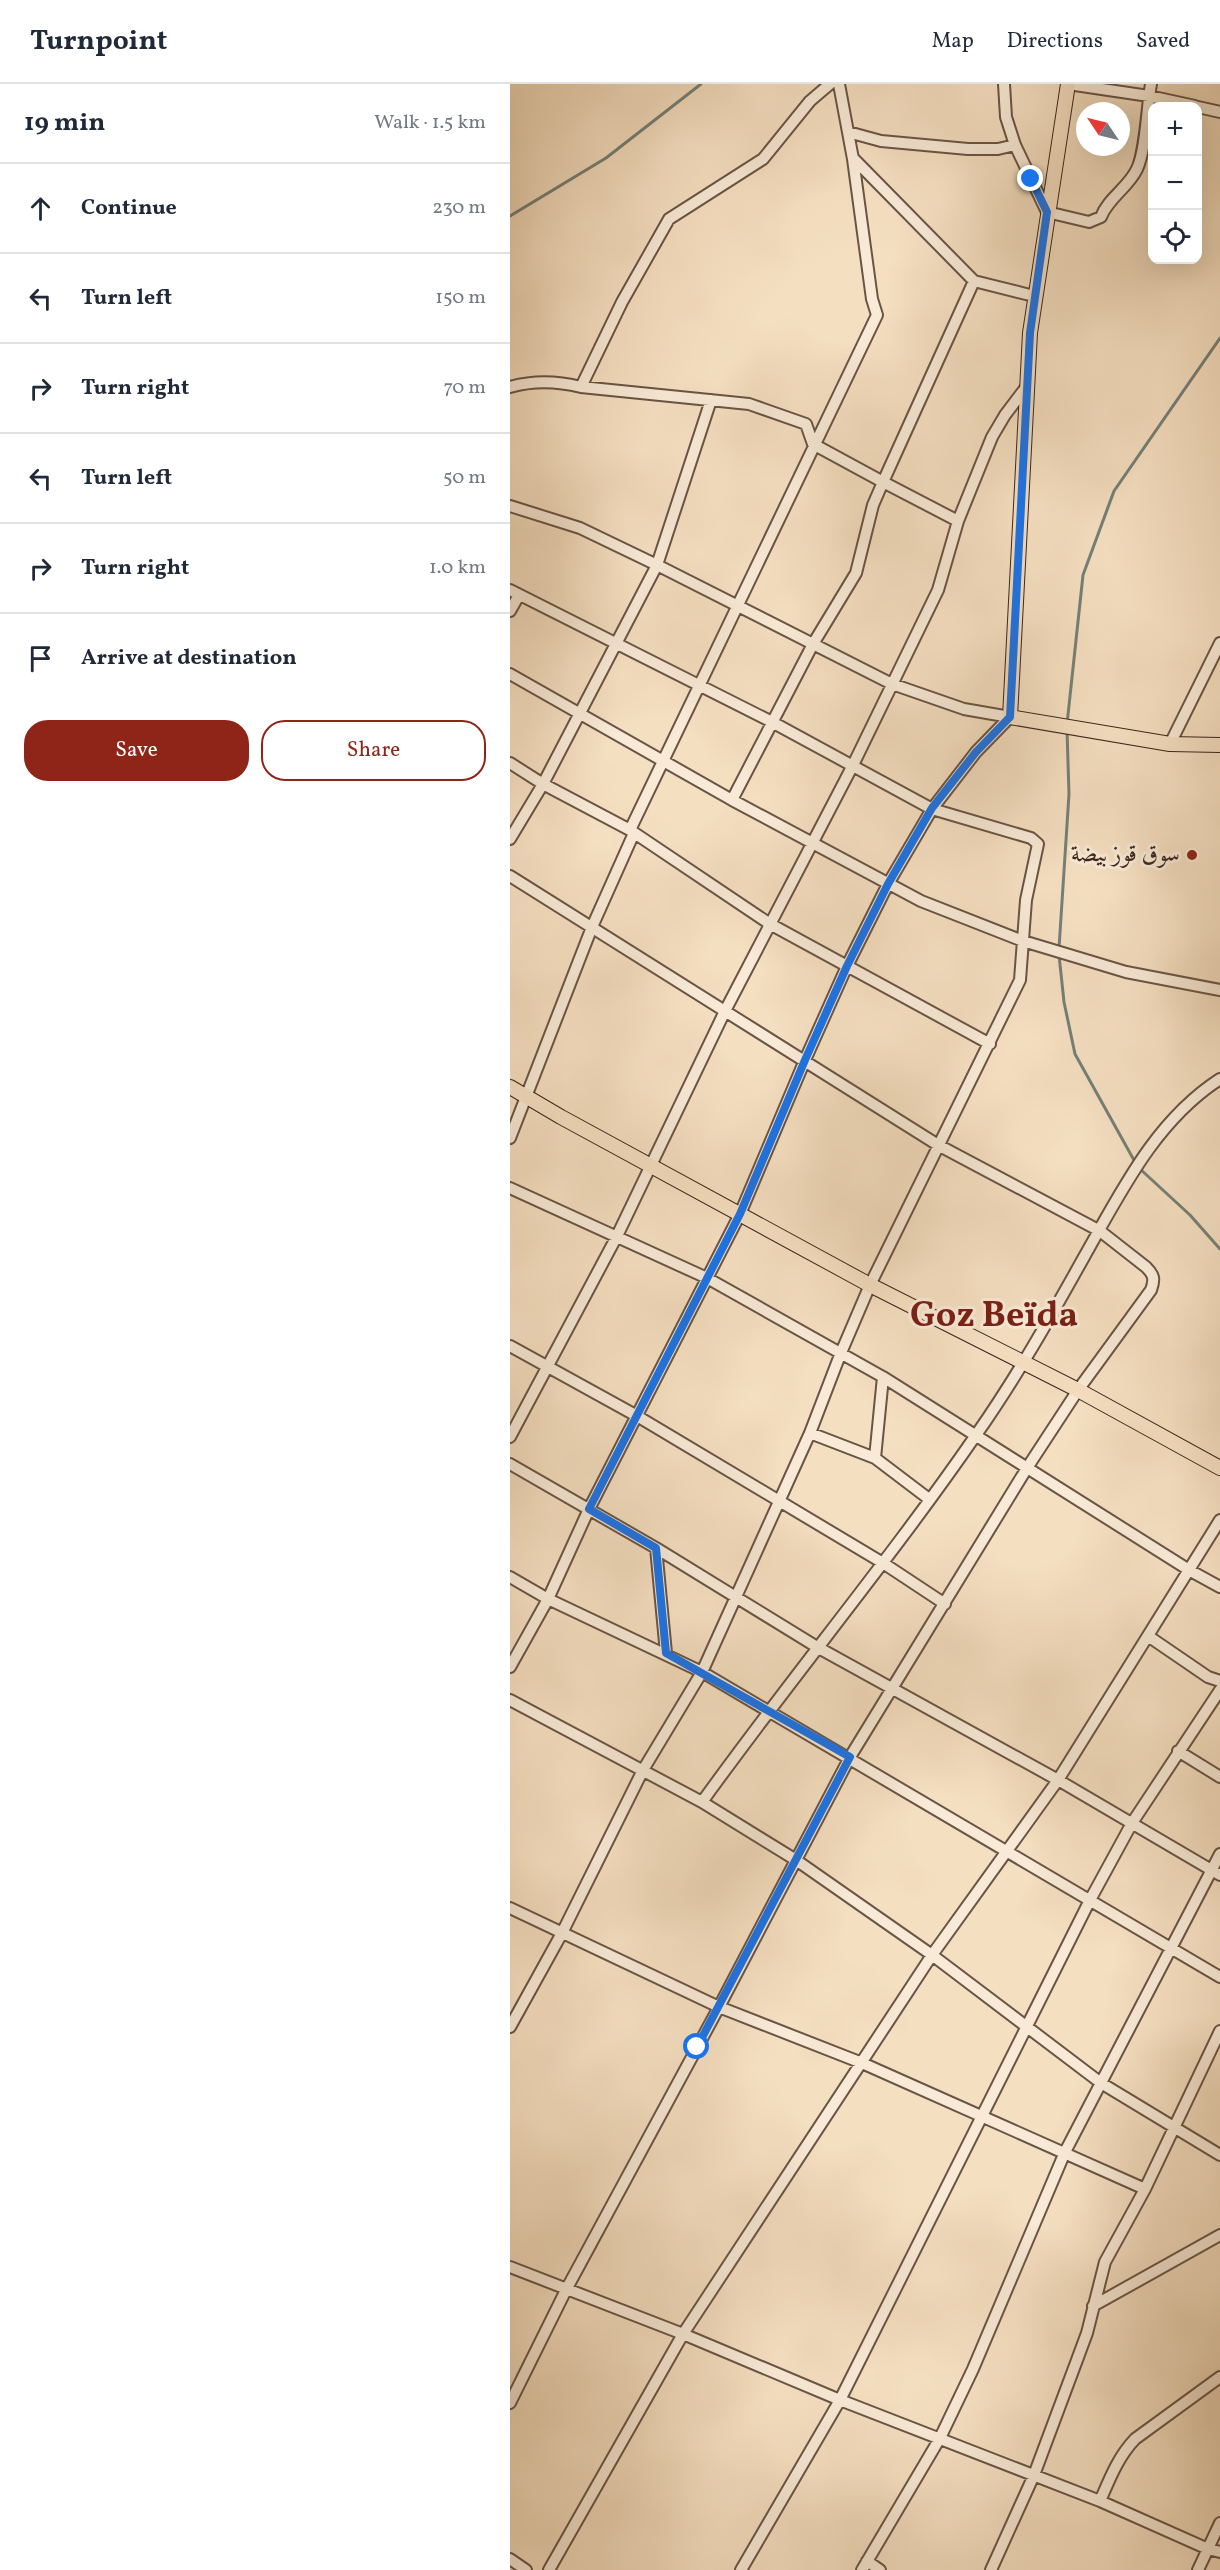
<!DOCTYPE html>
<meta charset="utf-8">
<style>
body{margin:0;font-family:Vollkorn,Amiri,serif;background:#f6f6f7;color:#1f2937}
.controls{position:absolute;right:18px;top:18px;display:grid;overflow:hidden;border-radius:12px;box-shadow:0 6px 24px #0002}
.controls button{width:54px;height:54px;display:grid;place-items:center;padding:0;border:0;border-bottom:2px solid #e0e1e3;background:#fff;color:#1f2937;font:30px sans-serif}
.compass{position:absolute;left:566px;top:18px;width:54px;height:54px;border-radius:50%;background:#fff;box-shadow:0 6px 24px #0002;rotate:305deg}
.stop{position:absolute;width:18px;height:18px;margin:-14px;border:4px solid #1a73e8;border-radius:50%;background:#fff}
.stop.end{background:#1a73e8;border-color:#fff;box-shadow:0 2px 6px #0008}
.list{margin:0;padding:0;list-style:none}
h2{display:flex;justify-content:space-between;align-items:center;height:78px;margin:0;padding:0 24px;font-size:26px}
h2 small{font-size:20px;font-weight:400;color:#747a83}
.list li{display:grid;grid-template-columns:39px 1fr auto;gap:18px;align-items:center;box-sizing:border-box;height:90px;padding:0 24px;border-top:2px solid #e0e1e3}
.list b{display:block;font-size:22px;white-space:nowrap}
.list em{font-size:20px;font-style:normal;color:#747a83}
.actions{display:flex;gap:12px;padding:18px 24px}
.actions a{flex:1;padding:14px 0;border:2px solid #8f2418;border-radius:24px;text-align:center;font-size:21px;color:#8f2418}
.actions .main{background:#8f2418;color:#fff}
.icon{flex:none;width:33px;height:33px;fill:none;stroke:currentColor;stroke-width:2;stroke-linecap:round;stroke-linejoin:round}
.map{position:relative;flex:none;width:710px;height:2486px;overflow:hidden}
header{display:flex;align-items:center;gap:36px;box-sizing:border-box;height:84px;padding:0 30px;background:#fff;border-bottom:2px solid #e0e1e3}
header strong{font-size:28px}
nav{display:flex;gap:33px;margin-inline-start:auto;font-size:21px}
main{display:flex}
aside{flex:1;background:#fff}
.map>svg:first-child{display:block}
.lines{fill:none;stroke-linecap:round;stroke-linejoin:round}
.stream{stroke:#758078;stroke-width:3}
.minor-casing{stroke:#6a5445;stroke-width:14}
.major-casing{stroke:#3b251c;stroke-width:16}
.minor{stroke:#f8ead7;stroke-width:10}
.major{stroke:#f5dfc1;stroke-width:14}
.route{stroke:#1a73e8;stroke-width:8}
.poi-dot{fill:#8f2418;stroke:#f8ead7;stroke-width:2}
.labels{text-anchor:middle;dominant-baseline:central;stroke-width:6;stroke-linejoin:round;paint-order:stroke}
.poi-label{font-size:24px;fill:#3b251c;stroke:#f8ead7;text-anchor:end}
.town-label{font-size:36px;font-weight:bold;fill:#7a1f14;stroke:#f8ead7}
</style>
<header>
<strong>Turnpoint</strong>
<nav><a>Map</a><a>Directions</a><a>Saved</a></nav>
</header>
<main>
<aside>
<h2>19 min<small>Walk · 1.5 km</small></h2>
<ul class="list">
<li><svg class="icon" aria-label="ahead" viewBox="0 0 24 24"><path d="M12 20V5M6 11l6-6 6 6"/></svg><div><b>Continue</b></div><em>230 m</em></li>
<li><svg class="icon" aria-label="left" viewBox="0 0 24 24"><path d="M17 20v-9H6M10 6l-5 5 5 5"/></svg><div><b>Turn left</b></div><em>150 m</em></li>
<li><svg class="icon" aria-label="right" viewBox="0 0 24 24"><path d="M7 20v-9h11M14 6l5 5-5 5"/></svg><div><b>Turn right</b></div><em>70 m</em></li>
<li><svg class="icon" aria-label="left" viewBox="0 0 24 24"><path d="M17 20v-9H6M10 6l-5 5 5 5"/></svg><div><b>Turn left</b></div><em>50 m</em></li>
<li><svg class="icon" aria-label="right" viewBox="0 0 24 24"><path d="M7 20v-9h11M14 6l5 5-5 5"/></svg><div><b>Turn right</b></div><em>1.0 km</em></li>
<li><svg class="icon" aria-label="arrive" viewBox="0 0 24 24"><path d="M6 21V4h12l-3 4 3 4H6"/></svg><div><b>Arrive at destination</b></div></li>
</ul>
<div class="actions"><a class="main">Save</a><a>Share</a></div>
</aside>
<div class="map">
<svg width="710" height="2486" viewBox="0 0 710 2486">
<rect width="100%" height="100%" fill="#f5dfc1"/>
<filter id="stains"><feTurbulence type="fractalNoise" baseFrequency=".00333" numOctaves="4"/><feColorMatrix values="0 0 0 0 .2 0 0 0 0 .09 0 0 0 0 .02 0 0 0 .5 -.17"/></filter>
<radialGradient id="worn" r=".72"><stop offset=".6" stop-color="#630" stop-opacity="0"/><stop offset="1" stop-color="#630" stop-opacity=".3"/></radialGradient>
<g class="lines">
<path class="stream" d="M0 132 96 74 191 0
M557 640 573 491 604 407 710 254
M549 864 559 710 557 646
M549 871 554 918 565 970 625 1078
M629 1084 680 1131 710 1165"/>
<defs>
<path id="minor" d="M494 0 496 33 505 61 537 128 579 138 591 133C598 114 618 104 627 85 636 66 637 22 641 0
M558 0 639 12 685 22
M688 23 710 28
M338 48 371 57 458 65H488L505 61
M344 75 464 197
M0 303C24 296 47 297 71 303L239 320 296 340 303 360 373 398 464 197 524 212
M71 303 112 218 159 135 253 75 300 17 320 0
M0 422 70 444 147 481 382 600 454 625 500 633
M0 506 262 638 422 725 521 754 528 760 516 816 510 896 360 1201 330 1271 300 1349 192 1588 133 1686 52 1849 0 1943
M0 527 9 511
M0 590 222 716 411 817 513 857 616 888 710 906
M660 660 710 559
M0 679 33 700 120 746 260 840 480 960
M222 716 303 560 346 489 363 421 373 398 448 437
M120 746 367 231 362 215 343 75 329 0
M0 755 33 700 147 481 201 316
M0 792 428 1061 590 1147 636 1183C644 1191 645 1195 641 1206L568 1306 517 1384 340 1673 209 1923 56 2206 0 2319
M0 1054 82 843 124 749
M0 1104 197 1194 373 1293 679 1486 710 1503
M0 1262 127 1332 373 1479 435 1520
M300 1349 365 1374 419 1415
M0 1353 107 1152 215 927 343 681 428 506 448 437 482 353 495 331 517 302
M365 1374 373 1293
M0 1380 146 1464 307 1563 548 1696 710 1791
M146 1464 156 1569
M0 1493 38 1515 192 1588 710 1893
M638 1552 698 1593 710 1597
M0 1583 38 1515 79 1425 230 1130 295 976 337 882 378 800 422 725 466 668 500 633
M0 1616 192 1718 286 1776 422 1871 591 1999 710 2071
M668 1667 710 1693
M192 1718C281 1594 379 1477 466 1351 506 1294 540 1234 574 1173 611 1108 645 1037 710 995
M0 1824 209 1923 352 1979 635 2105 710 1947
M0 2183 173 2250 330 2316 590 2417 698 2465 710 2468
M583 2222 710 2151
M590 2417C600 2394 608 2373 625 2355L710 2293
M0 2475 16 2486
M357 2477 370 2486
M39 2486 173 2250 422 1871 548 1696 710 1436
M231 2486 330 2316 580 1816 622 1739 710 1606
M352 2486 430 2354 463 2285 555 2068 710 1770
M481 2486 524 2391 567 2276 577 2249 595 2178 635 2105
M688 2486 710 2439"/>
<path id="major" d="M558 0 520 249 500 633 660 660 710 661
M0 1003 51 1033 360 1201 568 1306 710 1384"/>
</defs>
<use href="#minor" class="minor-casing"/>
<use href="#major" class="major-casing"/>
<use href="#minor" class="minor"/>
<use href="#major" class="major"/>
</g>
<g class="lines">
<path class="route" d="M187 1963 340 1673 156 1569 146 1464 79 1425 230 1130 295 976 337 882 378 800 422 724 466 668 500 633 520 249 537 128 521 95"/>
</g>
<circle class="poi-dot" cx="682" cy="771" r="6"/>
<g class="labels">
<g class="poi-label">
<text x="670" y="771">سوق قوز بيضة</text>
</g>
<g class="town-label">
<text x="484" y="1233">Goz Beïda</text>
</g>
</g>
<rect width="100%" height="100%" filter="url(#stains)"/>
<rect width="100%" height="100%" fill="url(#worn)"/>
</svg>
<div class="controls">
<button>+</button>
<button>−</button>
<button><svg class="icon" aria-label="locate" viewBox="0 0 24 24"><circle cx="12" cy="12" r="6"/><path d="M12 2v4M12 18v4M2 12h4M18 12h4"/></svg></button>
</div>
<svg class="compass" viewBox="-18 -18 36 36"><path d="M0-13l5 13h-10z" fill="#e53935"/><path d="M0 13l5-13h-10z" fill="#747a83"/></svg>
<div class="stop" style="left:187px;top:1963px"></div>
<div class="stop end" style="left:521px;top:95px"></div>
</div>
</main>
